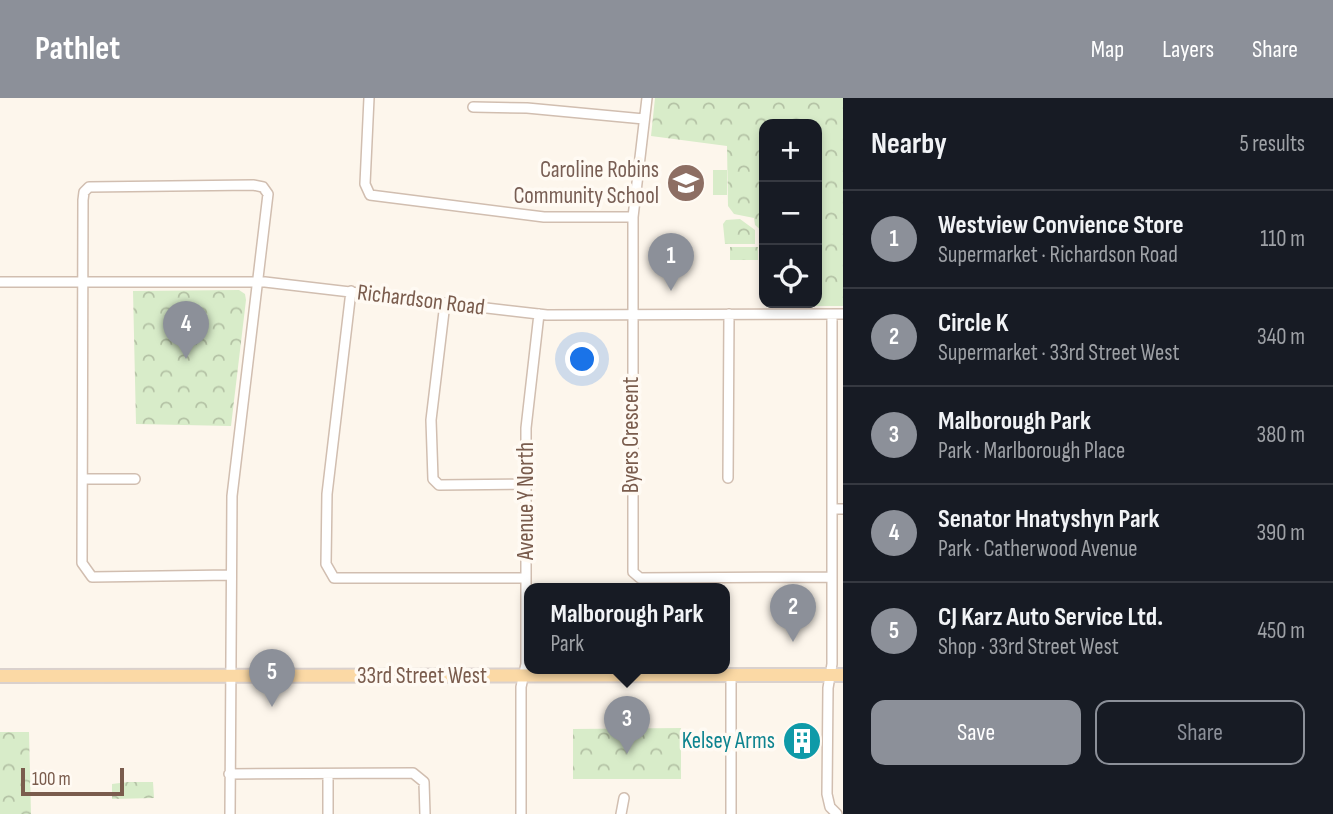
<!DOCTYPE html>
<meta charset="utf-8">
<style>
body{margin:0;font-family:"Sofia Sans Condensed",sans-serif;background:#20242c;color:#f1f3f6}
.controls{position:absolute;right:21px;top:21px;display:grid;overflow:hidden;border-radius:14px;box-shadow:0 4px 10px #0003}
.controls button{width:63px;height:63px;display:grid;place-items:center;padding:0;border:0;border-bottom:2px solid #363941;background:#171b24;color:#f1f3f6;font:35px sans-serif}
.scale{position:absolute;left:21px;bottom:18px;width:103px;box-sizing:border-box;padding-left:7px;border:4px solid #7a5c4d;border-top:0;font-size:19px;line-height:24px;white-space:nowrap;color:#7a5c4d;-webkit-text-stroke:5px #fffaf3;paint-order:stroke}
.you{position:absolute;left:583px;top:262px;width:24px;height:24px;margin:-18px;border:5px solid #fff;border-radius:50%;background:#1a73e8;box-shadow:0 0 0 10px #1a73e833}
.badge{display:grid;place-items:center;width:46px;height:46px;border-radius:50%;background:#8c9099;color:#fff;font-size:23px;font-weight:700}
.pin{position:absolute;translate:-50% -58px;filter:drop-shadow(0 2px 4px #0008)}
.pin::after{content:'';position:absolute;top:37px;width:24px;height:21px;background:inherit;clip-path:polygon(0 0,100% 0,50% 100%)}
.popup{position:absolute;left:524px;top:485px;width:206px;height:91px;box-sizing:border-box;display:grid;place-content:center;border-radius:14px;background:#171b24;filter:drop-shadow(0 2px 5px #0005);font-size:23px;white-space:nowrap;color:#9ea1a6}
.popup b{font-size:26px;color:#f1f3f6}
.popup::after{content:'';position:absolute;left:50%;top:100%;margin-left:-14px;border:14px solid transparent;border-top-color:#171b24}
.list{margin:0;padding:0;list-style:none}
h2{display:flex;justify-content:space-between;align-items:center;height:91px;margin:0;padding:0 28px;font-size:30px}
h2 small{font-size:23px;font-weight:400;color:#9ea1a6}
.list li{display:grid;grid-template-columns:46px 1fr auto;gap:21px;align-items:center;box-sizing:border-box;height:98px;padding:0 28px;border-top:2px solid #363941}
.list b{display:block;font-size:26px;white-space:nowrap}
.list p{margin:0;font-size:23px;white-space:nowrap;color:#9ea1a6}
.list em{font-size:23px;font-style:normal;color:#9ea1a6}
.actions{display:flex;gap:14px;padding:21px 28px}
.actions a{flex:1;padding:16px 0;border:2px solid #8c9099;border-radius:14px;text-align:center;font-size:24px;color:#8c9099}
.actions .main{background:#8c9099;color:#fff}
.icon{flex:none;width:38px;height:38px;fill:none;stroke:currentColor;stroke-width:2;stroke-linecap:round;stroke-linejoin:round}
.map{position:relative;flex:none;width:843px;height:716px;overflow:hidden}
header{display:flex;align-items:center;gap:42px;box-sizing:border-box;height:98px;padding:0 35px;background:#8c9099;color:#fff}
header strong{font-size:33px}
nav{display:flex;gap:38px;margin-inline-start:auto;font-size:24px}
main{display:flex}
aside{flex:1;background:#171b24}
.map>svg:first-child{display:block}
.green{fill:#d8ecc9}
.park{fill:url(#park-crowns)}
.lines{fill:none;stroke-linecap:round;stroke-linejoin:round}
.minor-casing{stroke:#d1beb0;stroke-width:12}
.major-casing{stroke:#dad1cd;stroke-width:16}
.minor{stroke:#fff;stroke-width:9}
.major{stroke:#fbd9a5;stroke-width:12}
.labels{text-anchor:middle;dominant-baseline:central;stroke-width:7;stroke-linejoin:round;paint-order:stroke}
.education-label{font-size:23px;fill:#785e54;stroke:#fffaf3;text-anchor:end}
.street-label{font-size:23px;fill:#7a5c4d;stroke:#fffaf3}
.culture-label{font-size:23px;fill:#0d838f;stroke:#fffaf3;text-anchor:end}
</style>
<header>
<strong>Pathlet</strong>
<nav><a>Map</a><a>Layers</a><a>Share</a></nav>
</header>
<main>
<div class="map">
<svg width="843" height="716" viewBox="0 0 843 716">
<defs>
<pattern id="park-crowns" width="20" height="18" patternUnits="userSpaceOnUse" patternTransform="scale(1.75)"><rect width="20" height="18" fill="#d8ecc9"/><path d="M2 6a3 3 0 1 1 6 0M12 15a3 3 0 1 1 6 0" fill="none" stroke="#b4c2a5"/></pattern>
</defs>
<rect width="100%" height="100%" fill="#fdf6ec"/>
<path class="green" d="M713 72H727V97H713Z"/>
<path class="park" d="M655 0H843V208H782V205H817V26H764V135L755 127 754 120 734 116 728 108 727 48 651 38Z
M740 121 755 132V146H725L723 126 726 122Z
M730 149H758V162H730Z
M239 192 245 196 246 202 231 328 136 326 133 193Z
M681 630V681H573V631Z
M0 634H29L31 716H0Z
M128 684H153L154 700 112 701V686Z"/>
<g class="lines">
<defs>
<path id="minor" d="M369 0 365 86 370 97 544 119H633
M647 0 633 119V474L640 480 832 479
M473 9 527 10 644 21
M0 184H265L547 217 843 216
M351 193 327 396 326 466 334 480H526
M445 205 431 322 433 381 439 387 526 386
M832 217V566L828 590 827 696 830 709 837 716
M728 380 729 216
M83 381H135
M832 411H843
M229 676 413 675 424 684 425 716
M328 676V716
M230 716 232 398 268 96 263 89 253 87 89 89 84 94 83 102 82 465 92 479 231 477
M521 716V589L526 566V330L539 216
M621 716 624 700
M731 716V578"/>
<path id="major" d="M0 578 843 577"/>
</defs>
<use href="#minor" class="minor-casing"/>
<use href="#major" class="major-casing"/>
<use href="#minor" class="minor"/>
<use href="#major" class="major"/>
</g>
<defs>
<symbol id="school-disc" viewBox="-11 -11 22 22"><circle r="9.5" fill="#8d6e63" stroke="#fffaf3"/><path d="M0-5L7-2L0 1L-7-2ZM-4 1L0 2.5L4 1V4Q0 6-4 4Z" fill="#fff"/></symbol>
<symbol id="building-disc" viewBox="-11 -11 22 22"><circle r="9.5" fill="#0f9aa8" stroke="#fffaf3"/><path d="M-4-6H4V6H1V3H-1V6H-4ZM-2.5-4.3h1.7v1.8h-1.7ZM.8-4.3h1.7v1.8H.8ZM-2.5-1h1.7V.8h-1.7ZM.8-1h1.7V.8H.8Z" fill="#fff"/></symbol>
</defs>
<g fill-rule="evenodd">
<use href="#school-disc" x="664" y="63" width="44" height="44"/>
<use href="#building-disc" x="780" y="621" width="44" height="44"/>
</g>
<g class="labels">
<g class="education-label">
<text x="659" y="72">Caroline Robins<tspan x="659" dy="26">Community School</tspan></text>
</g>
<g class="street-label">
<text transform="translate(421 202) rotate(7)">Richardson Road</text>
<text transform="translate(631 337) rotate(-90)">Byers Crescent</text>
<text transform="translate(526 403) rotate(-90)">Avenue Y North</text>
<text x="422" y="578">33rd Street West</text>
</g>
<g class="culture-label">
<text x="775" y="643">Kelsey Arms</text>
</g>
</g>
</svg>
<div class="controls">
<button>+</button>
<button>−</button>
<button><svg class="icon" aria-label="locate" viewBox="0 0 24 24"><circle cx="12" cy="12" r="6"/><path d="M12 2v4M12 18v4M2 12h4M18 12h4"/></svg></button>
</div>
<div class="scale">100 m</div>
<div class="you"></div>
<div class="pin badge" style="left:671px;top:193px">1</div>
<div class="pin badge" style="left:793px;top:544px">2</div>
<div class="pin badge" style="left:627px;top:656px">3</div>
<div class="popup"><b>Malborough Park</b>Park</div>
<div class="pin badge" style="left:186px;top:261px">4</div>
<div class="pin badge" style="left:272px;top:609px">5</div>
</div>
<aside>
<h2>Nearby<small>5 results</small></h2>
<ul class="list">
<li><span class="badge">1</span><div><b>Westview Convience Store</b><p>Supermarket · Richardson Road</p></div><em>110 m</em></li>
<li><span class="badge">2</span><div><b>Circle K</b><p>Supermarket · 33rd Street West</p></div><em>340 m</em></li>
<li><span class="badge">3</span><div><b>Malborough Park</b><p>Park · Marlborough Place</p></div><em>380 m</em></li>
<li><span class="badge">4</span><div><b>Senator Hnatyshyn Park</b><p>Park · Catherwood Avenue</p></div><em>390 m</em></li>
<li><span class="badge">5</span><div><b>CJ Karz Auto Service Ltd.</b><p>Shop · 33rd Street West</p></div><em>450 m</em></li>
</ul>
<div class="actions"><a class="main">Save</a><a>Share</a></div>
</aside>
</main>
